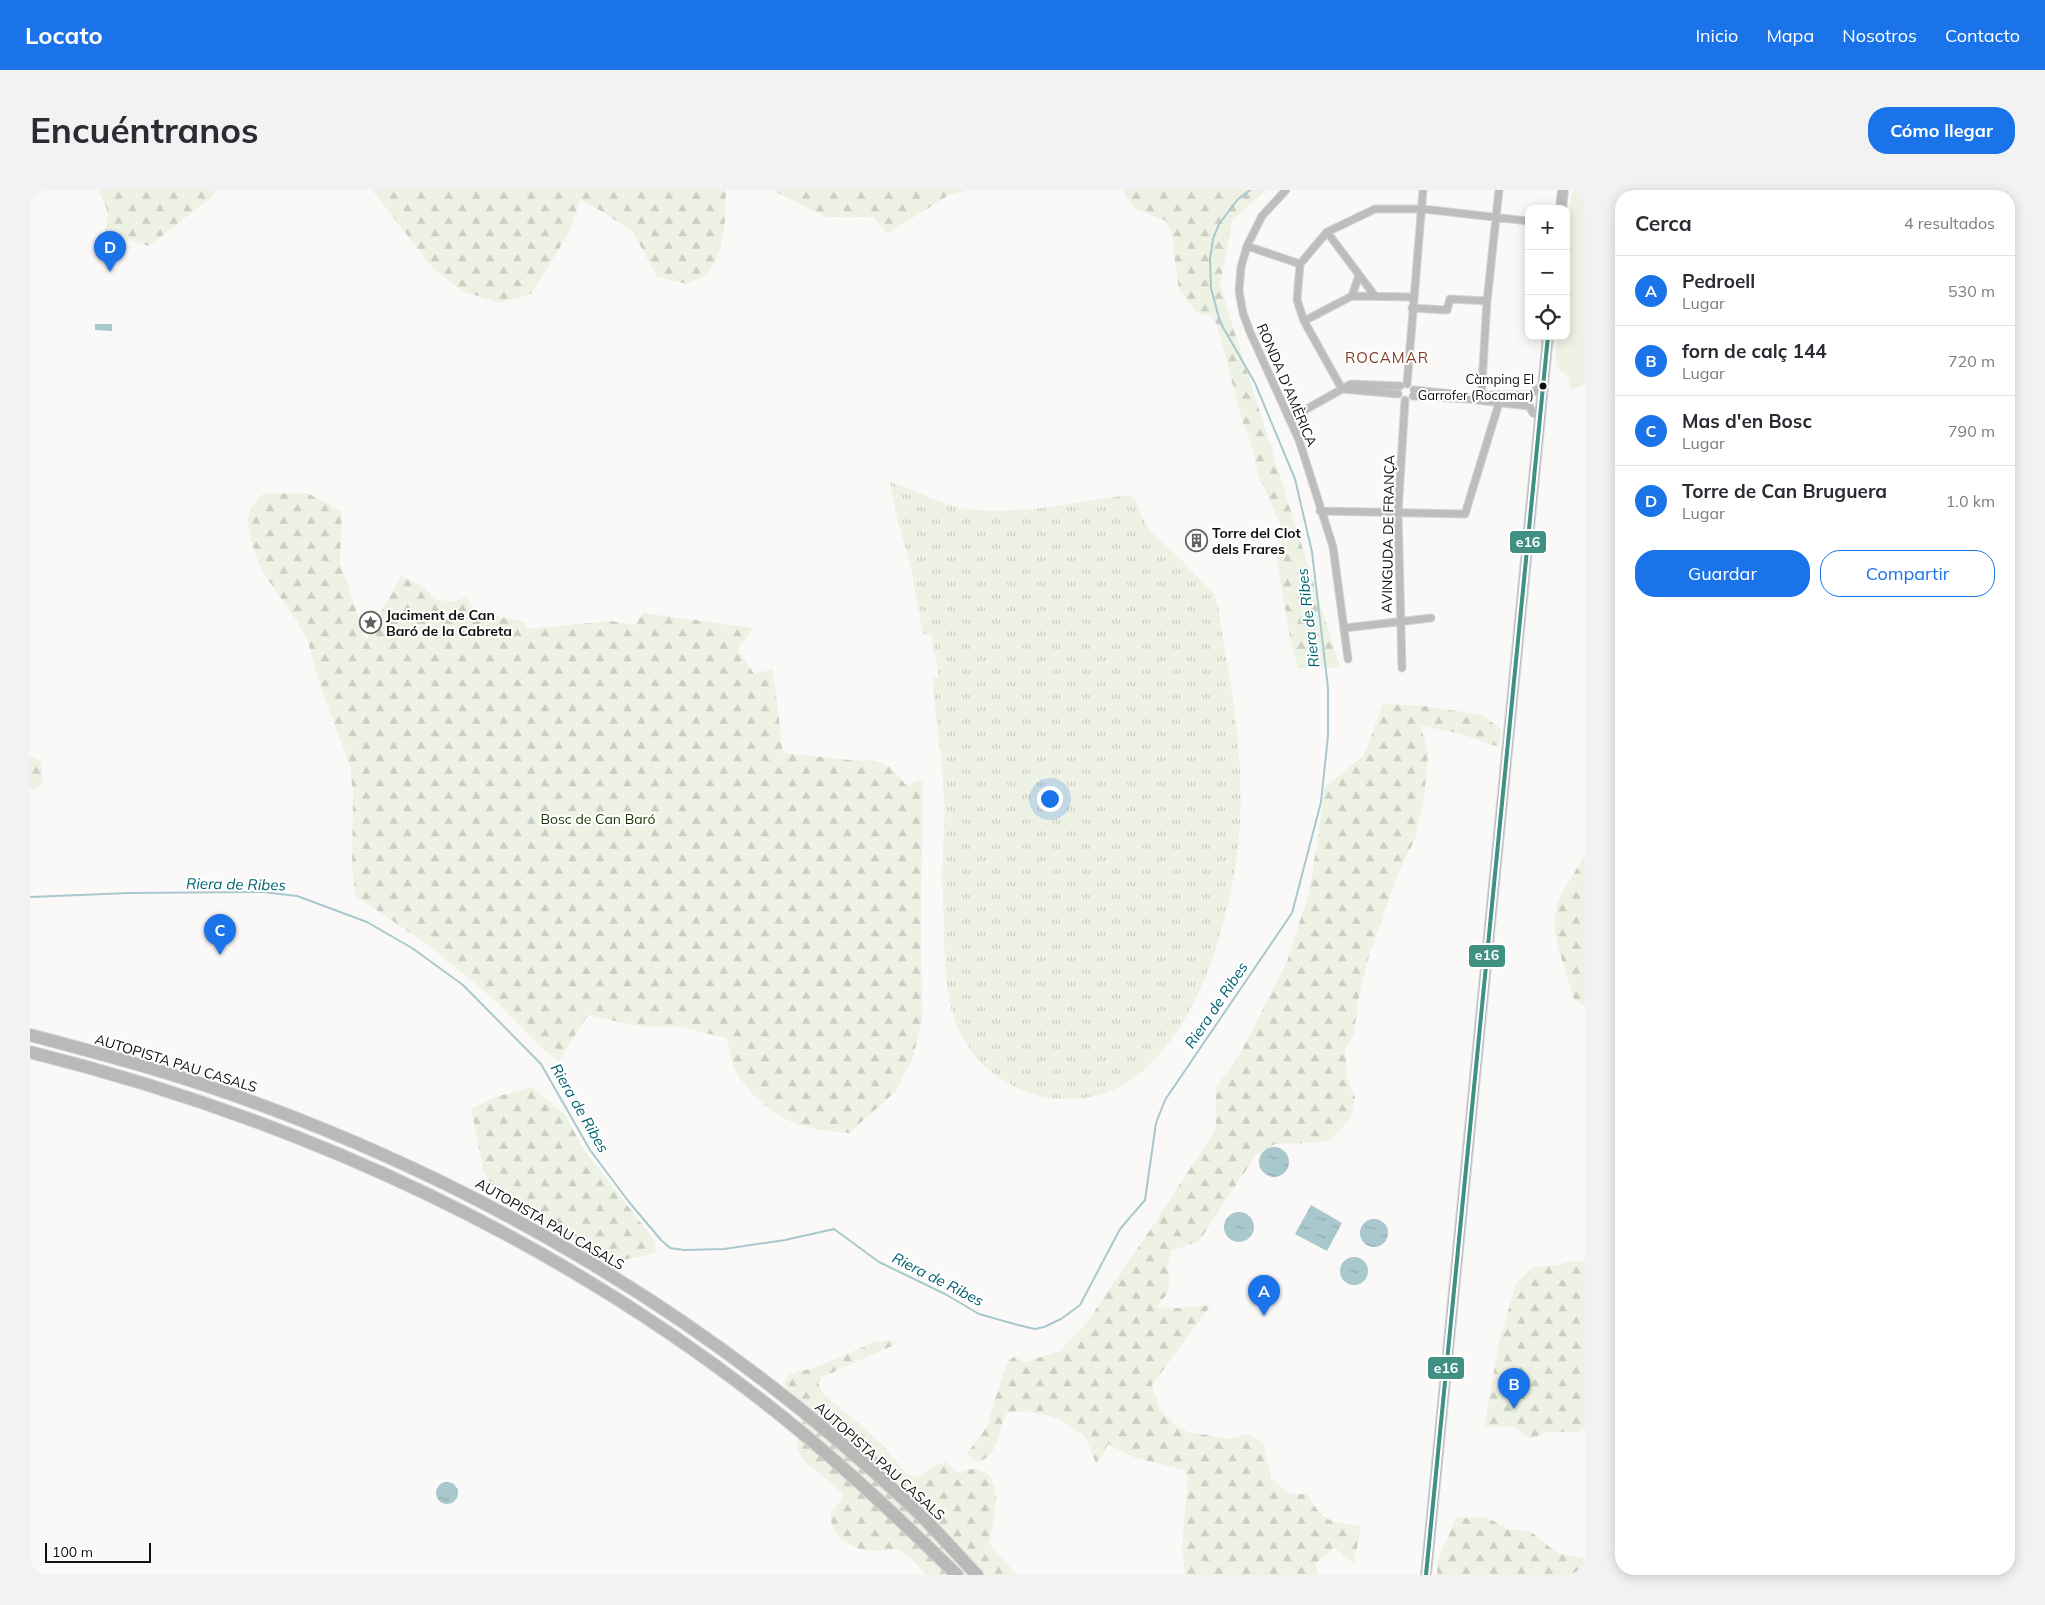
<!DOCTYPE html>
<html lang="es">
<meta charset="utf-8">
<style>
body{margin:0;font-family:Mulish,sans-serif;background:#f2f2f3;color:#2b2b33}
.controls{position:absolute;right:15px;top:15px;display:grid;overflow:hidden;border-radius:10px;box-shadow:0 2px 12px #0003}
.controls button{width:45px;height:45px;display:grid;place-items:center;padding:0;border:0;border-bottom:1px solid #e1e1e2;background:#fff;color:#2b2b33;font:25px sans-serif}
.scale{position:absolute;left:15px;bottom:12px;width:106px;box-sizing:border-box;padding-left:5px;border:2px solid #10100f;border-top:0;font-size:14px;line-height:18px;white-space:nowrap;color:#10100f;-webkit-text-stroke:4px #fff;paint-order:stroke}
.you{position:absolute;left:1019px;top:608px;width:18px;height:18px;margin:-12px;border:4px solid #fff;border-radius:50%;background:#1a73e8;box-shadow:0 0 0 8px #1a73e833}
.badge{display:grid;place-items:center;width:32px;height:32px;border-radius:50%;background:#1a73e8;color:#fff;font-size:16px;font-weight:700}
.pin{position:absolute;translate:-50% -41px;filter:drop-shadow(0 1px 2px #0008)}
.pin::after{content:'';position:absolute;top:26px;width:18px;height:15px;background:inherit;clip-path:polygon(0 0,100% 0,50% 100%)}
.list{margin:0;padding:0;list-style:none}
h2{display:flex;justify-content:space-between;align-items:center;height:65px;margin:0;padding:0 20px;font-size:21px}
h2 small{font-size:16px;font-weight:400;color:#7c7c81}
.list li{display:grid;grid-template-columns:32px 1fr auto;gap:15px;align-items:center;box-sizing:border-box;height:70px;padding:0 20px;border-top:1px solid #e1e1e2}
.list b{display:block;font-size:19px;white-space:nowrap}
.list p{margin:0;font-size:16px;white-space:nowrap;color:#7c7c81}
.list em{font-size:16px;font-style:normal;color:#7c7c81}
.actions{display:flex;gap:10px;padding:15px 20px}
.actions a{flex:1;padding:11px 0;border:1px solid #1a73e8;border-radius:20px;text-align:center;font-size:18px;color:#1a73e8}
.actions .main{background:#1a73e8;color:#fff}
.icon{flex:none;width:28px;height:28px;fill:none;stroke:currentColor;stroke-width:2;stroke-linecap:round;stroke-linejoin:round}
.map{position:relative;flex:none;width:1555px;height:1385px;overflow:hidden;border-radius:20px}
header{display:flex;align-items:center;gap:30px;box-sizing:border-box;height:70px;padding:0 25px;background:#1a73e8;color:#fff}
header strong{font-size:24px}
nav{display:flex;gap:28px;margin-inline-start:auto;font-size:18px}
.intro{display:flex;align-items:center;justify-content:space-between;box-sizing:border-box;height:120px;padding:0 30px}
h1{margin:0;font-size:35px}
.button{padding:12px 22px;border-radius:20px;background:#1a73e8;color:#fff;font-size:18px;font-weight:700}
main{display:flex;gap:30px;padding:0 30px}
aside{flex:1;background:#fff;border-radius:20px;box-shadow:0 2px 12px #0003}
.map>svg:first-child{display:block}
.grass{fill:url(#grass-tufts)}
.forest{fill:url(#forest-firs)}
.park{fill:#edf2e5}
.water{fill:url(#water-ripples)}
.lines{fill:none;stroke-linecap:round;stroke-linejoin:round}
.stream{stroke:#a8c8ce;stroke-width:2}
.street-casing{stroke:#d5d4d4;stroke-width:9}
.secondary-casing{stroke:#d5d4d4;stroke-width:12}
.highway-casing{stroke:#d5d4d4;stroke-width:14}
.street{stroke:#bdbdbc;stroke-width:7}
.secondary{stroke:#bcbcbc;stroke-width:10}
.highway{stroke:#bab9b8;stroke-width:12}
.bus-1-casing{stroke:#fff;stroke-width:8}
.bus-1{stroke:#409183;stroke-width:4}
.bus-dot{fill:#10100f;stroke:#fff;stroke-width:2}
.labels{text-anchor:middle;dominant-baseline:central;stroke-width:4;stroke-linejoin:round;paint-order:stroke}
.bus-label{font-size:13px;fill:#10100f;stroke:#fff;text-anchor:end}
.street-label{font-size:14px;fill:#10100f;stroke:#fff}
.poi-label{font-size:14px;font-weight:bold;fill:#10100f;stroke:#fff;text-anchor:start}
.park-label{font-size:14px;fill:#1d3200;stroke:#fff}
.neighbourhood-label{font-size:15px;letter-spacing:1px;fill:#803e23;stroke:#fff}
.water-label{font-size:15px;font-style:italic;fill:#006271;stroke:#fff}
.line-badge{stroke:#fff;stroke-width:2}
.badge-label{font-size:14px;text-anchor:middle;font-weight:bold;fill:#fff}
</style>
<header>
<strong>Locato</strong>
<nav><a>Inicio</a><a>Mapa</a><a>Nosotros</a><a>Contacto</a></nav>
</header>
<div class="intro"><h1>Encuéntranos</h1><a class="button">Cómo llegar</a></div>
<main>
<div class="map">
<svg width="1555" height="1385" viewBox="0 0 1555 1385">
<defs>
<pattern id="grass-tufts" width="24" height="20" patternUnits="userSpaceOnUse" patternTransform="scale(1.25)"><rect width="24" height="20" fill="#edf2e5"/><path d="M3 7l-1-3M5 7V3M7 7l1-3M15 17l-1-3M17 17v-4M19 17l1-3" fill="none" stroke="#cacec3"/></pattern>
<pattern id="forest-firs" width="22" height="20" patternUnits="userSpaceOnUse" patternTransform="scale(1.25)"><rect width="22" height="20" fill="#edf2e5"/><path d="M5 1l3.5 6h-7zM16 11l3.5 6h-7z" fill="#cacec3"/></pattern>
<pattern id="water-ripples" width="26" height="14" patternUnits="userSpaceOnUse" patternTransform="scale(1.25)"><rect width="26" height="14" fill="#a8c8ce"/><path d="M2 4q2-2 4 0t4 0M15 11q2-2 4 0t4 0" fill="none" stroke="#90abb0"/></pattern>
</defs>
<rect width="100%" height="100%" fill="#fbf9f8"/>
<path class="grass" d="M860 292C884 300 907 312 932 318 980 328 1049 311 1098 305L1105 309C1109 320 1113 332 1121 341 1128 351 1139 357 1147 366 1155 373 1161 380 1168 388 1173 393 1182 399 1185 405 1189 415 1193 452 1196 465 1207 527 1215 594 1208 657 1199 744 1151 907 1042 909 1029 909 1018 909 1006 905 970 894 942 871 927 836 916 809 915 776 914 747 914 725 912 703 912 681 913 657 915 632 914 608 912 568 906 528 902 488L909 487 901 444H893L880 373 868 333Z"/>
<path class="forest" d="M68 0H186L183 6 119 56 75 43 78 22Z
M342 0H696C695 28 696 60 678 83 674 88 663 91 657 94L627 87 603 42 573 22 550 10 540 41 501 104 470 113 432 101 402 77Z
M742 0H938L919 5 857 44 843 27H796Z
M1092 0H1236L1202 31 1190 95 1310 477 1268 478 1260 448 1247 368V363L1251 354 1253 341 1228 283 1219 248 1213 233 1187 135 1181 126 1166 122 1149 99 1141 42 1136 31 1104 18Z
M277 303 312 321 310 372 336 450 371 386 393 396 404 409 423 412 437 407 444 421 495 432 496 439 581 431 605 435 613 423 723 438 708 459 724 484 743 479 753 563 820 570 846 571 861 578 876 595 893 590 891 716 892 830 882 870 865 902 819 943C778 940 751 934 722 903 716 896 708 887 704 878 701 869 699 857 696 848L651 837H612L558 825 529 871 515 861 467 812 401 757 326 706 322 677 323 605 320 575 292 501 278 452 267 431 232 381 221 352 218 329 221 317 233 304Z
M1353 514 1395 516 1452 525 1471 539 1469 557 1424 542 1391 536 1398 564 1394 607 1385 649 1367 686 1338 769 1328 811 1324 844 1315 861 1318 892 1325 907 1321 928 1299 951 1282 953 1245 954 1226 965 1169 1051 1141 1061 1137 1076 1140 1093 1137 1104 1126 1117 1149 1118 1181 1115 1122 1195 1130 1219 1145 1235 1158 1242 1201 1249 1218 1244 1233 1252 1241 1288 1260 1304H1277C1294 1333 1298 1331 1331 1336L1324 1374 1304 1358 1285 1374 1288 1385H1155L1152 1355 1158 1288 1154 1280 1103 1267 1078 1254 1072 1267 1066 1273 1055 1246 1028 1228 996 1221 978 1222C966 1239 970 1271 945 1271L937 1264C944 1253 957 1241 960 1227 965 1209 971 1190 978 1171L984 1167 995 1172 1030 1161 1057 1132 1120 1040 1186 939V897L1209 866 1257 772 1280 699 1295 597 1334 565Z
M0 566 12 572V595L4 600 0 597Z
M1555 665V816L1544 809 1527 754 1524 735 1528 710Z
M502 897 536 926 554 960 625 1051 626 1062 610 1067 578 1072 469 1005 454 983 441 919 465 907Z
M1541 1071 1555 1072V1239L1549 1242H1517L1500 1249 1484 1237H1454L1469 1153 1486 1093 1503 1077 1527 1075Z
M857 1150 864 1151V1155L792 1187 788 1193 793 1203 854 1256 875 1282 881 1286 888 1287 905 1275 916 1272 928 1282C933 1282 937 1279 943 1279 979 1282 963 1330 959 1353L987 1385H896C890 1377 877 1363 867 1360 859 1358 849 1362 840 1361 822 1359 800 1347 801 1326 801 1316 813 1314 812 1303L772 1269 767 1258 770 1225 764 1206 754 1195 759 1185 766 1182 784 1178 845 1152Z
M1456 1327 1478 1339 1500 1341 1527 1363 1555 1368V1385H1407V1372L1426 1328Z"/>
<path class="park" d="M1542 0H1555V194L1540 200 1538 186C1519 177 1527 164 1528 146H1536V56Z"/>
<path class="water" d="M65 134H82V141L65 140Z
M1229 972a15 15 0 1 1 30 0a15 15 0 1 1-30 0Z
M1281 1015 1312 1033 1297 1061 1265 1044Z
M1194 1037a15 15 0 1 1 30 0a15 15 0 1 1-30 0Z
M1330 1043a14 14 0 1 1 28 0a14 14 0 1 1-28 0Z
M1310 1081a14 14 0 1 1 28 0a14 14 0 1 1-28 0Z
M406 1303a11 11 0 1 1 22 0a11 11 0 1 1-22 0Z"/>
<g class="lines">
<path class="stream" d="M0 707 100 703 233 702 267 706 337 732 382 758 433 795 511 874 560 960 599 1012 631 1050 640 1058 654 1060 694 1059 755 1050 804 1039 849 1072 915 1104 949 1124 988 1135 1005 1139 1014 1137 1031 1129 1050 1115 1090 1039 1115 1010 1126 933 1135 910 1262 723 1291 612 1298 546V498L1282 362 1265 289 1225 193 1190 132 1181 98 1180 69 1183 49 1189 34 1208 9 1220 0"/>
<defs>
<path id="street" d="M1256 0 1232 26 1217 56 1211 77 1209 101 1213 123 1220 142 1269 250 1303 357 1318 469
M1297 42 1345 106
M1217 56 1270 74
M1322 106 1384 107
M1382 118 1417 120 1420 109 1457 111
M1274 131 1322 106 1329 85
M1377 194 1393 0
M1312 199 1274 131 1267 110 1270 74 1297 42 1345 19H1393L1499 31
M1312 199 1368 204
M1384 200 1424 204
M1447 205H1499
M1383 206 1438 209 1499 216
M1451 210 1457 111 1469 0
M1510 226 1503 223 1499 216V205L1513 195
M1259 229 1321 194 1370 196
M1290 321 1435 324 1469 213
M1315 438 1401 428
M1372 478 1368 322 1375 210"/>
<path id="secondary" d="M1531 19 1533 0
M1396 1385 1518 146"/>
<path id="highway" d="M0 845C64 862 129 879 192 901 446 989 682 1128 878 1313 902 1335 924 1361 947 1385
M0 862C274 930 534 1051 754 1228 815 1277 871 1330 927 1385"/>
</defs>
<use href="#street" class="street-casing"/>
<use href="#secondary" class="secondary-casing"/>
<use href="#highway" class="highway-casing"/>
<use href="#street" class="street"/>
<use href="#secondary" class="secondary"/>
<use href="#highway" class="highway"/>
<defs>
<path id="bus-1" d="M1396 1385 1518 146"/>
</defs>
<use href="#bus-1" class="bus-1-casing"/>
<use href="#bus-1" class="bus-1"/>
</g>
<defs>
<symbol id="building-ring" viewBox="-11 -11 22 22"><circle r="9.5" fill="#fff" stroke="#626261" stroke-width="1.5"/><path d="M-4-6H4V6H1V3H-1V6H-4ZM-2.5-4.3h1.7v1.8h-1.7ZM.8-4.3h1.7v1.8H.8ZM-2.5-1h1.7V.8h-1.7ZM.8-1h1.7V.8H.8Z" fill="#626261"/></symbol>
<symbol id="sight-ring" viewBox="-11 -11 22 22"><circle r="9.5" fill="#fff" stroke="#626261" stroke-width="1.5"/><path d="M0-6L1.8-2.2L6-1.7L2.9 1.2L3.7 5.4L0 3.3L-3.7 5.4L-2.9 1.2L-6-1.7L-1.8-2.2Z" fill="#626261"/></symbol>
</defs>
<g fill-rule="evenodd">
<use href="#building-ring" x="1154" y="338" width="25" height="25"/>
<use href="#sight-ring" x="328" y="420" width="25" height="25"/>
</g>
<circle class="bus-dot" cx="1513" cy="196" r="4.5"/>
<g class="labels">
<g class="bus-label">
<text x="1504" y="189">Càmping El<tspan x="1504" dy="16">Garrofer (Rocamar)</tspan></text>
</g>
<g class="street-label">
<text transform="translate(1257 195) rotate(67)">RONDA D'AMÈRICA</text>
<text transform="translate(1358 344) rotate(-89)">AVINGUDA DE FRANÇA</text>
<text transform="translate(146 873) rotate(17)">AUTOPISTA PAU CASALS</text>
<text transform="translate(520 1034) rotate(30)">AUTOPISTA PAU CASALS</text>
<text transform="translate(850 1271) rotate(42)">AUTOPISTA PAU CASALS</text>
</g>
<g class="poi-label">
<text x="1182" y="343">Torre del Clot<tspan x="1182" dy="16">dels Frares</tspan></text>
<text x="356" y="425">Jaciment de Can<tspan x="356" dy="16">Baró de la Cabreta</tspan></text>
</g>
<g class="park-label">
<text x="568" y="629">Bosc de Can Baró</text>
</g>
<g class="neighbourhood-label">
<text x="1357" y="167">ROCAMAR</text>
</g>
<g class="water-label">
<text transform="translate(1278 428) rotate(-97)">Riera de Ribes</text>
<text transform="translate(206 694) rotate(1)">Riera de Ribes</text>
<text transform="translate(1186 815) rotate(-56)">Riera de Ribes</text>
<text transform="translate(550 918) rotate(60)">Riera de Ribes</text>
<text transform="translate(908 1089) rotate(27)">Riera de Ribes</text>
</g>
</g>
<g class="line-badge">
<rect x="1479" y="340" width="38" height="24" rx="5" fill="#409183"/>
<rect x="1438" y="754" width="38" height="24" rx="5" fill="#409183"/>
<rect x="1397" y="1166" width="38" height="24" rx="5" fill="#409183"/>
</g>
<g class="badge-label">
<text x="1498" y="357">e16</text>
<text x="1457" y="770">e16</text>
<text x="1416" y="1183">e16</text>
</g>
</svg>
<div class="controls">
<button>+</button>
<button>−</button>
<button><svg class="icon" aria-label="locate" viewBox="0 0 24 24"><circle cx="12" cy="12" r="6"/><path d="M12 2v4M12 18v4M2 12h4M18 12h4"/></svg></button>
</div>
<div class="scale">100 m</div>
<div class="you"></div>
<div class="pin badge" style="left:1234px;top:1126px">A</div>
<div class="pin badge" style="left:1484px;top:1219px">B</div>
<div class="pin badge" style="left:190px;top:765px">C</div>
<div class="pin badge" style="left:80px;top:82px">D</div>
</div>
<aside>
<h2>Cerca<small>4 resultados</small></h2>
<ul class="list">
<li><span class="badge">A</span><div><b>Pedroell</b><p>Lugar</p></div><em>530 m</em></li>
<li><span class="badge">B</span><div><b>forn de calç 144</b><p>Lugar</p></div><em>720 m</em></li>
<li><span class="badge">C</span><div><b>Mas d'en Bosc</b><p>Lugar</p></div><em>790 m</em></li>
<li><span class="badge">D</span><div><b>Torre de Can Bruguera</b><p>Lugar</p></div><em>1.0 km</em></li>
</ul>
<div class="actions"><a class="main">Guardar</a><a>Compartir</a></div>
</aside>
</main>
